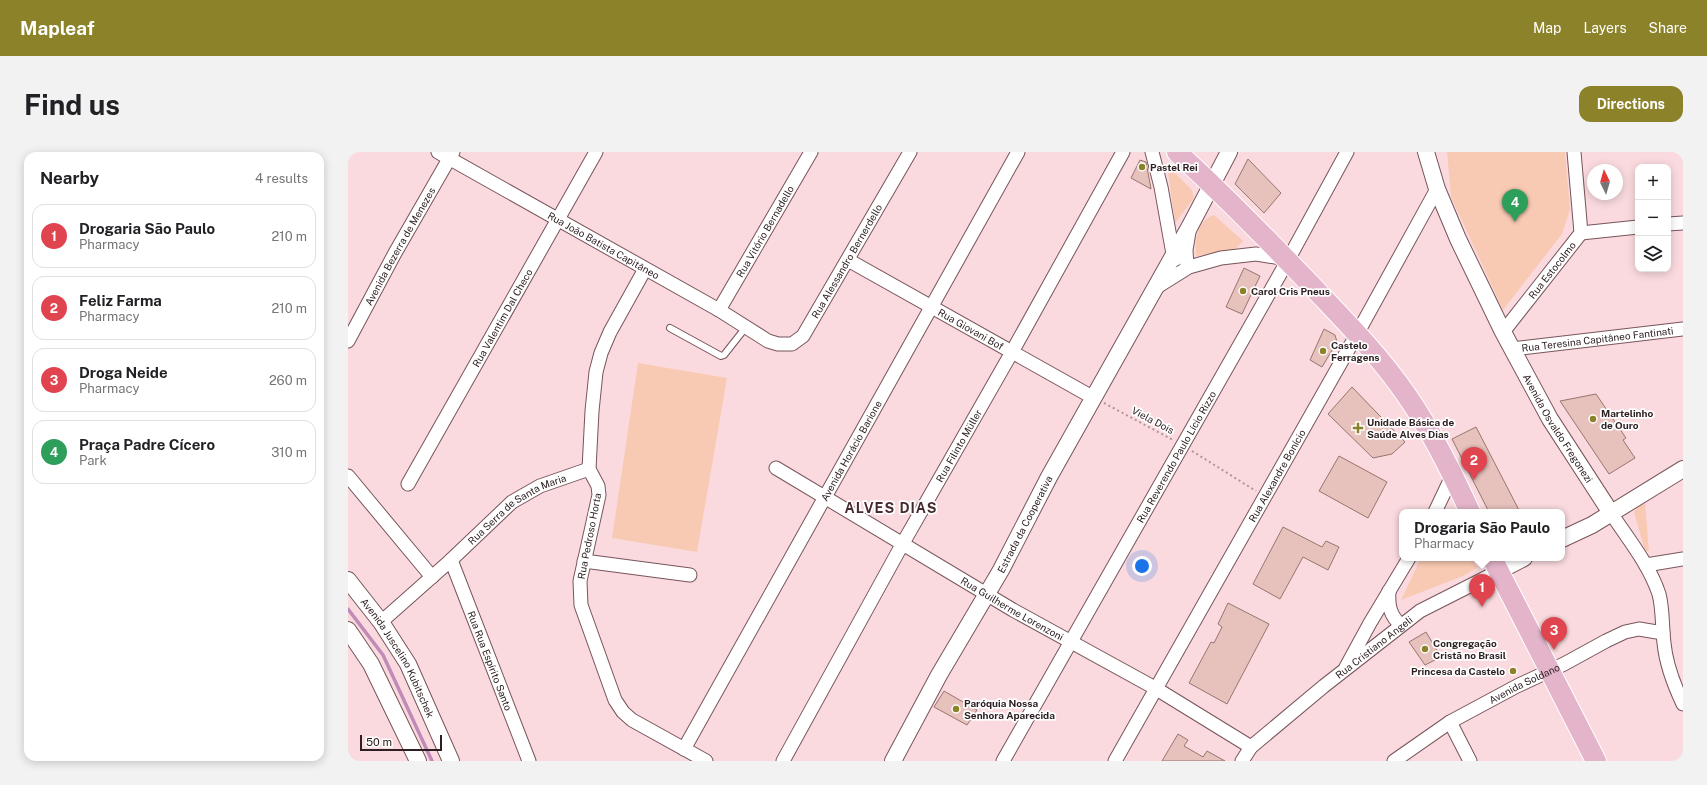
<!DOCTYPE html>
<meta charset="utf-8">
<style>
body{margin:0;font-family:"Public Sans",sans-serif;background:#f2f2f2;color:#202124}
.controls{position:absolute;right:12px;top:12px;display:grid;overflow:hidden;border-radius:8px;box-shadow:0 2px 10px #0003}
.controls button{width:36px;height:36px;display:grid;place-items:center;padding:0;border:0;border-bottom:1px solid #e0e0e0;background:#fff;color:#202124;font:20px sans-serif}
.compass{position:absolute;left:1239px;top:12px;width:36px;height:36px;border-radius:50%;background:#fff;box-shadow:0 2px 10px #0003;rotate:355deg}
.scale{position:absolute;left:12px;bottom:10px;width:82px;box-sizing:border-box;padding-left:4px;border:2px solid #2e2022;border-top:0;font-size:11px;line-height:14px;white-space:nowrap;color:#2e2022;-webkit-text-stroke:3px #fff;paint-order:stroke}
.you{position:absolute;left:794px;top:414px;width:14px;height:14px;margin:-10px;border:3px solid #fff;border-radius:50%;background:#1a73e8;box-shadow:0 0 0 6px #1a73e833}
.badge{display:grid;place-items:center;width:26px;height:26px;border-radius:50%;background:#8c822a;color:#fff;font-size:13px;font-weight:700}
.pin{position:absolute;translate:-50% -33px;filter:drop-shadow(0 1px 2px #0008)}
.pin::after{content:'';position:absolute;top:21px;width:14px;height:12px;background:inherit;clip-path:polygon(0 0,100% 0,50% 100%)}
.popup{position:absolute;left:1051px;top:357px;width:166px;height:52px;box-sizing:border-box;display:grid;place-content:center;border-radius:8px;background:#fff;filter:drop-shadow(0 1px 3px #0005);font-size:13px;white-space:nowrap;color:#757577}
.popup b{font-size:15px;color:#202124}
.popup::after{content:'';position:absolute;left:50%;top:100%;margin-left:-8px;border:8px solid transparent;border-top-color:#fff}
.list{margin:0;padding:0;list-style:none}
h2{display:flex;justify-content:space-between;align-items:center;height:52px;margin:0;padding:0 16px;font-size:17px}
h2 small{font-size:13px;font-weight:400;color:#757577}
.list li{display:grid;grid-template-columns:26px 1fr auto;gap:12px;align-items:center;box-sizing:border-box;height:64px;margin:0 8px 8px;padding:0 8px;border:1px solid #e0e0e0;border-radius:12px}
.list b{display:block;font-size:15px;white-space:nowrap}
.list p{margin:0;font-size:13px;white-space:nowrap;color:#757577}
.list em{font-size:13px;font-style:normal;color:#757577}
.icon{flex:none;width:22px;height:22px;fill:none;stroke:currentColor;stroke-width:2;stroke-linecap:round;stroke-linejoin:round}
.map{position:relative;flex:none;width:1335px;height:609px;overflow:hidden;border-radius:12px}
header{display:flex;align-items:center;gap:24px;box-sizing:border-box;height:56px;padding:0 20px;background:#8c822a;color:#fff}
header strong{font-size:19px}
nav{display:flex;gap:22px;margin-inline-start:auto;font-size:14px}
.intro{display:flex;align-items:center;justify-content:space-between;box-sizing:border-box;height:96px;padding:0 24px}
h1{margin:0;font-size:28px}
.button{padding:10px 18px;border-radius:12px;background:#8c822a;color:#fff;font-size:14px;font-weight:700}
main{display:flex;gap:24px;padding:0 24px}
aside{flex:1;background:#fff;border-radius:12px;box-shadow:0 2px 10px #0003}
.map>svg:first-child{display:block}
.green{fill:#f9cab3}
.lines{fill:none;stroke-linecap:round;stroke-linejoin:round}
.stream{stroke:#c08bb8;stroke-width:3.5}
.building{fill:#e7c1bb;stroke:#987570}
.service-casing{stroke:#77555a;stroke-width:8}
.minor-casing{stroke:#77555a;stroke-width:15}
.tertiary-casing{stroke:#77555a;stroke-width:18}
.primary-casing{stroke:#fff;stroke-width:22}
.path{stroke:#af9599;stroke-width:2;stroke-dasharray:2 3;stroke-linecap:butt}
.service{stroke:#fff;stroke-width:6}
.minor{stroke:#fff;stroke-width:13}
.tertiary{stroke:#fff;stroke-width:16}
.primary{stroke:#e3b4ca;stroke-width:20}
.poi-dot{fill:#8c822a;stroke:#fff;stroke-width:1.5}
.labels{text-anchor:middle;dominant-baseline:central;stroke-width:3.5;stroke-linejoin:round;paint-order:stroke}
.poi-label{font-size:10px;font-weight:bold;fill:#2e2022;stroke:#fff;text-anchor:start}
.street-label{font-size:10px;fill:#2e2022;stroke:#fff}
.district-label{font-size:14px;font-weight:bold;letter-spacing:1px;fill:#472a2e;stroke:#fff}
</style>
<header>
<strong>Mapleaf</strong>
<nav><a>Map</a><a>Layers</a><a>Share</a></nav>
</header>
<div class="intro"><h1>Find us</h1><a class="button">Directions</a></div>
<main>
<aside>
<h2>Nearby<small>4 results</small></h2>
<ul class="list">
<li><span class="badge" style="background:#e0444e">1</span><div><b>Drogaria São Paulo</b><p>Pharmacy</p></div><em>210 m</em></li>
<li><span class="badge" style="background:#e0444e">2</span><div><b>Feliz Farma</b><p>Pharmacy</p></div><em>210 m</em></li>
<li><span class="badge" style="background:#e0444e">3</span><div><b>Droga Neide</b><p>Pharmacy</p></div><em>260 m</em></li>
<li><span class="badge" style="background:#2e9e5b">4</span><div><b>Praça Padre Cícero</b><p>Park</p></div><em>310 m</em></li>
</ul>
</aside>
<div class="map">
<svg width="1335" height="609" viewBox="0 0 1335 609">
<rect width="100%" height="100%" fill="#fadade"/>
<path class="green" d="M1099 0H1217L1222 58 1214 82 1155 158 1103 45Z
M819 13 844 38 846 46 827 71Z
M866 63 895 89 884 101 848 104C847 88 848 69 866 63Z
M290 211 379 226 349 400 264 386Z
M1297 351 1301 399H1297L1286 360 1289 355Z
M1073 406H1124L1129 416 1115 424 1053 448Z"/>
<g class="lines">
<path class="stream" d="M0 457 35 503 84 609"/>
</g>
<path class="building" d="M900 7 933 41 916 61 887 32Z
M792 8 798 10 803 37 783 26Z
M896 116 912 124 894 162 878 155Z
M976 177 987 183 989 190 974 215 962 208Z
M1004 235 1057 290 1044 302 1025 306 980 262Z
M1248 242 1278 286 1275 288 1287 306 1261 322 1212 249Z
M1128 275 1172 360H1141L1104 287Z
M991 304 1039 330 1020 366 971 339Z
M935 375 974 395 978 389 991 395 980 418 955 405 932 447 905 432Z
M880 451 921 472 879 552 841 531 863 490 866 491 874 475 870 472Z
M1078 480 1093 505 1077 513 1061 490Z
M596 539 629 558 619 573 586 555Z
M830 582 840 588 836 594 855 605 859 599 877 609H814Z"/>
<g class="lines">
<defs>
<path id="service" d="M322 176 373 204 376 203 398 175"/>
<g id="minor">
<path id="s1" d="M90 0 371 158 420 189 430 192H444L455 184 562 0"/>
<path d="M804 0 813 35 825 102 828 107"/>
<path d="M1320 72 1335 71"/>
<path d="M1233 81 1290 75"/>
<path id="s2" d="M500 108 746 246"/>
<path d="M839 114 838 98 841 80"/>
<path d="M297 117 262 180 253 201 248 220 244 259 241 317 250 334 251 343 232 429 233 453 267 548 275 560 284 568 358 609"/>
<path d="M809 135 841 115 873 106 908 102 939 107"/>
<path id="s3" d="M371 158 463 0"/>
<path id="s4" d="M1155 180 1233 81 1226 0"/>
<path id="s5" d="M0 189 47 101 105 0"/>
<path id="s6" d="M1164 197 1335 177"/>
<path id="s7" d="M428 316 665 458 807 536 903 595"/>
<path d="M0 324 84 425"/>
<path id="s8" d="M60 332 248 0"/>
<path d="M1087 360 1105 322"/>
<path d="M1263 361C1280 387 1301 412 1311 442 1315 457 1314 475 1316 491 1318 512 1326 533 1335 552"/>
<path id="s9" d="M103 408 181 609"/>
<path d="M236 409 342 423"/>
<path d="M1298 413 1335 407"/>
<path d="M1041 439C1040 453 1042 464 1053 473"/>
<path id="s10" d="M33 470 103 408 164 350 192 334 241 317"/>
<path d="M998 515 1022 471 1061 406"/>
<path d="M1102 570 1122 609"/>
<path id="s11" d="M336 597 670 0"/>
<path id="s12" d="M435 609 555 391 664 200 775 0"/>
<path id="s13" d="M655 609 940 108 999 0"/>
<path id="s14" d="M767 609 1009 182 1089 37"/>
<path id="s15" d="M894 609 903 595 976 534 1072 459 1151 419"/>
<path id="s16" d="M1046 609 1102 570 1169 534 1216 512 1258 489 1277 480 1291 477 1315 481"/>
</g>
<g id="tertiary">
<path id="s17" d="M1078 0 1089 37 1110 87 1155 180 1202 267 1263 361"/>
<path d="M1214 387 1244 373 1335 317"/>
<path d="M1151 419 1176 406"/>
<path id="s18" d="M0 428 33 470 60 512 103 609"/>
<path d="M0 478 23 512 70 609"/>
<path id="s19" d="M545 609 591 523 653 418 701 325 842 74 881 0"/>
</g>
<path id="primary" d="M829 0C876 43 920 88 964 134 996 168 1030 202 1057 241 1083 278 1103 319 1122 360
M1144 406 1248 609"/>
</defs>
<use href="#service" class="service-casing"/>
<use href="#minor" class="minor-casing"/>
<use href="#tertiary" class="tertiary-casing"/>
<use href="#primary" class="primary-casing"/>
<path class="path" d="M756 251 825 288
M844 299 908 339"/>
<use href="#service" class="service"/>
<use href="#minor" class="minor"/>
<use href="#tertiary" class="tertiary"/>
<use href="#primary" class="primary"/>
</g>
<g class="poi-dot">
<circle cx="794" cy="15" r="4"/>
<circle cx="895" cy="139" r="4"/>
<circle cx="975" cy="199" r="4"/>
<circle cx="1245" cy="267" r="4"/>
<path d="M1008 270h4v4h4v4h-4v4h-4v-4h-4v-4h4z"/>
<circle cx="1077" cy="497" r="4"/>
<circle cx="1165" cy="519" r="4"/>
<circle cx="608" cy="557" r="4"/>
</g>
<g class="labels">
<g class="poi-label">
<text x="802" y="15">Pastel Rei</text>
<text x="903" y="139">Carol Cris Pneus</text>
<text x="983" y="193">Castelo<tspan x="983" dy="12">Ferragens</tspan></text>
<text x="1253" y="261">Martelinho<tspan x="1253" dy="12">de Ouro</tspan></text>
<text x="1019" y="270">Unidade Básica de<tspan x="1019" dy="12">Saúde Alves Dias</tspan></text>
<text x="1085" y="491">Congregação<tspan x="1085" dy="12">Cristã no Brasil</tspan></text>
<text x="1157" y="519" text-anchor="end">Princesa da Castelo</text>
<text x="616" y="551">Paróquia Nossa<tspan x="616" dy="12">Senhora Aparecida</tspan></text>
</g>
<g class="street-label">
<text stroke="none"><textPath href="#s3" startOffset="91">Rua Vitório Bernadello</textPath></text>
<text stroke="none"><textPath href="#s5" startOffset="108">Avenida Bezerra de Menezes</textPath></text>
<text stroke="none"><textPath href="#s1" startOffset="190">Rua João Batista Capitâneo</textPath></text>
<text stroke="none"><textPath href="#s1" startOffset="505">Rua Alessandro Bernerdello</textPath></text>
<text stroke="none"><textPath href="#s4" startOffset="79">Rua Estocolmo</textPath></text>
<text stroke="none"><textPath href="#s8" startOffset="191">Rua Valentim Dal Checo</textPath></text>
<text stroke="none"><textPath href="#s2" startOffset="141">Rua Giovani Bof</textPath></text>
<text stroke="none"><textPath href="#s6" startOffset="86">Rua Teresina Capitâneo Fantinati</textPath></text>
<text transform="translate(805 268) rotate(28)">Viela Dois</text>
<text stroke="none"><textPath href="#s17" startOffset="307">Avenida Osvaldo Fregonezi</textPath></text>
<text stroke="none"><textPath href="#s12" startOffset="361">Rua Filinto Müller</textPath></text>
<text stroke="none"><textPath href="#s11" startOffset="342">Avenida Horácio Barione</textPath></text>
<text stroke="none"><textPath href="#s13" startOffset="350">Rua Reverendo Paulo Lício Rizzo</textPath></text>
<text stroke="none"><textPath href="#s14" startOffset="328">Rua Alexandre Bonício</textPath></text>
<text stroke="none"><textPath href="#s10" startOffset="178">Rua Serra de Santa Maria</textPath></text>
<text stroke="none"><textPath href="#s19" startOffset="271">Estrada da Cooperativa</textPath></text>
<text transform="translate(241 384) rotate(-79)">Rua Pedroso Horta</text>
<text stroke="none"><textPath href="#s7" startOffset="275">Rua Guilherme Lorenzoni</textPath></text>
<text stroke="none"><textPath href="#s15" startOffset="175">Rua Cristiano Angeli</textPath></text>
<text stroke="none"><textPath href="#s18" startOffset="93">Avenida Juscelino Kubitschek</textPath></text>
<text stroke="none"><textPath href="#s9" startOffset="108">Rua Rua Espírito Santo</textPath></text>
<text stroke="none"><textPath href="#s16" startOffset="152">Avenida Soldano</textPath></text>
</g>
<g class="district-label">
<text x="543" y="356">ALVES DIAS</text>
</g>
</g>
</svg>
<div class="controls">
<button>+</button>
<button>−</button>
<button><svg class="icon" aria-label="layers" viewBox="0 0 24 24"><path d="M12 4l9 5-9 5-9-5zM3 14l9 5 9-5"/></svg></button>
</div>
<svg class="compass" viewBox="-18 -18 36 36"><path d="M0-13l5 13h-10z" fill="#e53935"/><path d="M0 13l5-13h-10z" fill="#757577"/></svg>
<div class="scale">50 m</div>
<div class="you"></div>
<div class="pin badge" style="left:1134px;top:455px;background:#e0444e">1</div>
<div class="popup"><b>Drogaria São Paulo</b>Pharmacy</div>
<div class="pin badge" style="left:1126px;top:328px;background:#e0444e">2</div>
<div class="pin badge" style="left:1206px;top:498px;background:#e0444e">3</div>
<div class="pin badge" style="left:1167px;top:70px;background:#2e9e5b">4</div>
</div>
</main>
